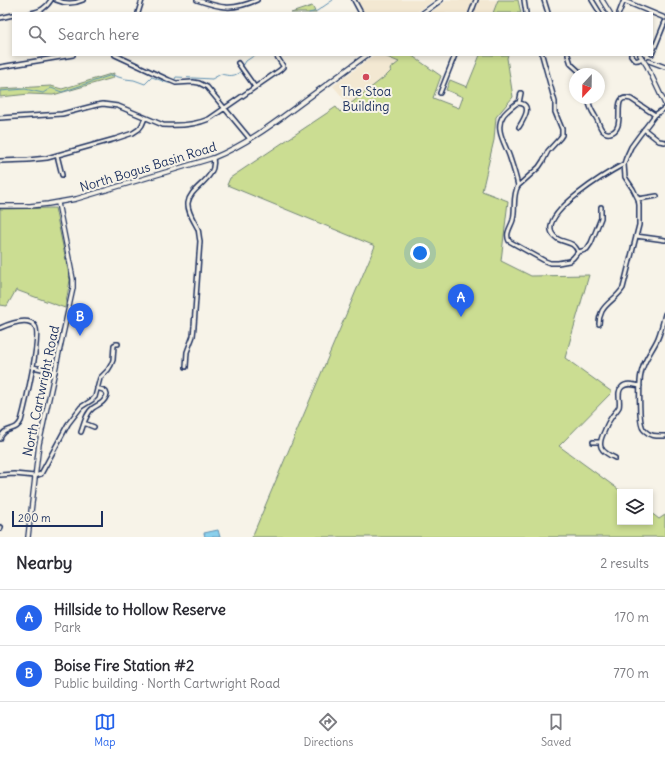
<!DOCTYPE html>
<meta charset="utf-8">
<style>
body{margin:0;font-family:Delius,sans-serif;background:#f2f2f3;color:#2b2b33}
.controls{position:absolute;right:12px;bottom:12px;display:grid;overflow:hidden;border-radius:0px;box-shadow:0 2px 6px #0003}
.controls button{width:36px;height:36px;display:grid;place-items:center;padding:0;border:0;border-bottom:1px solid #e1e1e2;background:#fff;color:#2b2b33;font:20px sans-serif}
.compass{position:absolute;left:569px;top:68px;width:36px;height:36px;border-radius:50%;background:#fff;box-shadow:0 2px 6px #0003;rotate:202deg}
.scale{position:absolute;left:12px;bottom:10px;width:91px;box-sizing:border-box;padding-left:4px;border:2px solid #1b2f5e;border-top:0;font-size:11px;line-height:14px;white-space:nowrap;color:#1b2f5e;-webkit-text-stroke:3px #f7f3e8;paint-order:stroke}
.you{position:absolute;left:420px;top:253px;width:14px;height:14px;margin:-10px;border:3px solid #fff;border-radius:50%;background:#1a73e8;box-shadow:0 0 0 6px #1a73e833}
.badge{display:grid;place-items:center;width:26px;height:26px;border-radius:50%;background:#2563eb;color:#fff;font-size:13px;font-weight:700}
.pin{position:absolute;translate:-50% -33px;filter:drop-shadow(0 1px 2px #0008)}
.pin::after{content:'';position:absolute;top:21px;width:14px;height:12px;background:inherit;clip-path:polygon(0 0,100% 0,50% 100%)}
.list{margin:0;padding:0;list-style:none}
h2{display:flex;justify-content:space-between;align-items:center;height:52px;margin:0;padding:0 16px;font-size:17px}
h2 small{font-size:13px;font-weight:400;color:#7c7c81}
.list li{display:grid;grid-template-columns:26px 1fr auto;gap:12px;align-items:center;box-sizing:border-box;height:56px;padding:0 16px;border-top:1px solid #e1e1e2}
.list b{display:block;font-size:15px;white-space:nowrap}
.list p{margin:0;font-size:13px;white-space:nowrap;color:#7c7c81}
.list em{font-size:13px;font-style:normal;color:#7c7c81}
.icon{flex:none;width:22px;height:22px;fill:none;stroke:currentColor;stroke-width:2;stroke-linecap:round;stroke-linejoin:round}
.map{position:relative;flex:none;width:665px;height:537px;overflow:hidden}
.search{position:absolute;background:#fff;box-shadow:0 2px 6px #0003;left:12px;right:12px;top:12px;height:44px;display:flex;align-items:center;gap:10px;box-sizing:border-box;padding:0 14px;border-radius:0px;color:#7c7c81;font-size:15px}
.sheet{height:164px;background:#fff}
nav{display:flex;justify-content:space-around;align-items:center;box-sizing:border-box;height:56px;border-top:1px solid #e1e1e2;background:#fff;font-size:11px;color:#7c7c81}
nav a{display:grid;justify-items:center;gap:2px}
nav .on{color:#2563eb}
.map>svg:first-child{display:block}
.built{fill:#f3e8d2}
.green{fill:#cbdd92;stroke:#738678}
.water{fill:#8ad0ec;stroke:#5e90b3}
.lines{fill:none;stroke-linecap:round;stroke-linejoin:round}
.stream{stroke:#5e90b3;stroke-width:1}
.minor-casing{stroke:#1b2f5e;stroke-width:6}
.tertiary-casing{stroke:#1b2f5e;stroke-width:6}
.minor{stroke:#f7f3e8;stroke-width:3}
.tertiary{stroke:#f7f3e8;stroke-width:3.5}
.poi-dot{fill:#d1495b;stroke:#f7f3e8;stroke-width:1.5}
.labels{text-anchor:middle;dominant-baseline:central;stroke-width:4;stroke-linejoin:round;paint-order:stroke}
.poi-label{font-size:13px;fill:#1b2f5e;stroke:#f7f3e8}
.street-label{font-size:13px;fill:#1b2f5e;stroke:#f7f3e8}
</style>
<div class="map">
<svg width="665" height="537" viewBox="0 0 665 537">
<rect width="100%" height="100%" fill="#f7f3e8"/>
<filter id="ink" filterUnits="userSpaceOnUse"><feTurbulence type="fractalNoise" baseFrequency=".025" numOctaves="2"/><feDisplacementMap in="SourceGraphic" scale="8" xChannelSelector="R" yChannelSelector="G"/><feConvolveMatrix kernelMatrix="1 2 1 2 8 2 1 2 1" color-interpolation-filters="sRGB"/></filter>
<g filter="url(#ink)">
<path class="built" d="M357 0H434L416 13H365Z
M447 0H498L493 13H473L469 11 468 13H430Z
M374 55H382L399 62 390 69 391 71 349 105 333 86Z"/>
<path class="green" d="M498 0H518L521 13H493Z
M312 6 316 13H291Z
M382 55H411L441 76 433 98 459 108 463 97 446 90 450 80 467 87 480 55H508L507 58 513 97 496 117 494 140 482 191 508 201 501 261 531 276 589 275 565 358 612 392 559 446 622 492H620V522H650V512L659 519 665 515V537H252L375 246 227 185 230 178 336 107 340 112 387 75 391 71 390 69 399 62Z
M114 73 113 78 53 95 29 94 0 97V89L51 86 62 89Z
M55 208 70 280 65 308 16 290 7 306 0 305V209Z"/>
<path class="water" d="M218 530 220 537H205L204 533Z"/>
<g class="lines">
<path class="stream" d="M309 13 317 11 333 0
M243 66 246 61 255 55
M175 79 176 77 212 79 221 74C229 76 235 77 241 71
M0 91 25 89 43 93 51 88 62 92 112 75 125 79 134 80 145 84 152 77 168 83H171"/>
<defs>
<path id="minor" d="M56 0C65 4 74 4 83 0
M197 0C221 8 232 11 257 0
M354 0 361 13
M524 0 526 13
M544 0 548 13
M592 0 600 13
M624 1 665 18
M31 13C41 11 46 8 51 0
M138 13 142 0
M471 13 476 0
M619 13 624 0
M0 18 13 15
M652 54 665 22
M115 55 169 80 176 83 193 82 199 83 207 87 250 139
M542 55 555 102V112L562 129V135L560 138 548 151 543 161 539 167 518 186C512 196 516 208 513 220 511 227 505 233 509 241L545 261 550 263H558L569 261 573 258 578 252C573 238 558 245 552 233 541 212 609 172 624 164
M568 55 571 64 582 74
M631 55C635 61 636 62 642 58
M649 61 665 67
M238 63 255 87
M0 67 73 55
M440 93 455 55
M588 98C589 105 591 110 595 116 598 120 599 126 602 130 604 132 607 134 610 133 629 129 608 92 631 99L655 115
M519 103 521 93
M0 118 62 114 97 105 103 104 118 106 163 125C178 126 195 125 209 119L280 70 283 67V66L276 55
M644 129 659 141 665 142
M57 155 62 175
M0 161 28 160 47 158 115 139 133 133 139 129 142 125 145 118
M518 186C516 176 513 167 510 158 506 145 494 129 503 116 506 111 512 107 517 103 534 103 524 119 519 127
M638 199 657 196
M636 236 665 240
M578 252 582 251 587 249 591 243 601 218V207
M665 314C663 322 661 331 658 338 653 350 643 360 641 374 639 382 639 419 642 426 642 427 644 430 645 431 651 437 658 436 665 436
M599 324C599 320 600 315 602 311 607 302 617 298 623 288L639 225V205L638 199 633 189 625 177 624 164 626 158 631 147 639 136 655 115 665 108
M0 328C9 324 28 316 35 326 42 335 25 406 21 421 16 433 5 425 0 439
M33 367 55 372
M186 367 187 352 193 336 194 326 200 241C199 237 199 233 198 229 194 221 187 211 188 203 190 186 218 180 213 158
M84 423 94 427
M81 432C84 424 86 413 93 408 100 403 103 404 107 395L106 392 103 390 97 388
M593 442H600
M615 458C600 451 597 446 604 432 606 427 608 422 611 418 613 414 617 411 619 407 621 401 616 392 622 387 627 382 634 385 640 386
M0 475 14 474 35 476 41 474 68 424 81 407 92 400 95 397 100 378 108 370 111 365 113 360 114 345 116 344H118
M0 529 1 527"/>
<path id="tertiary" d="M602 0 610 13
M423 13 441 0
M640 55 647 66 665 104
M0 206H30L48 204 76 199 213 158C245 145 272 125 300 104 322 88 345 71 367 55
M28 537 39 444 73 288V279L58 203"/>
</defs>
<use href="#minor" class="minor-casing"/>
<use href="#tertiary" class="tertiary-casing"/>
<use href="#minor" class="minor"/>
<use href="#tertiary" class="tertiary"/>
</g>
</g>
<circle class="poi-dot" cx="366" cy="77" r="4"/>
<g class="labels">
<g class="poi-label">
<text x="366" y="91">The Stoa<tspan x="366" dy="15">Building</tspan></text>
</g>
<g class="street-label">
<text transform="translate(148 167) rotate(-17)">North Bogus Basin Road</text>
<text transform="translate(41 391) rotate(-78)">North Cartwright Road</text>
</g>
</g>
</svg>
<div class="controls">
<button><svg class="icon" aria-label="layers" viewBox="0 0 24 24"><path d="M12 4l9 5-9 5-9-5zM3 14l9 5 9-5"/></svg></button>
</div>
<svg class="compass" viewBox="-18 -18 36 36"><path d="M0-13l5 13h-10z" fill="#e53935"/><path d="M0 13l5-13h-10z" fill="#7c7c81"/></svg>
<div class="scale">200 m</div>
<div class="you"></div>
<div class="pin badge" style="left:461px;top:317px">A</div>
<div class="pin badge" style="left:80px;top:336px">B</div>
<div class="search"><svg class="icon" aria-label="search" viewBox="0 0 24 24"><circle cx="10" cy="10" r="6"/><path d="M15 15l6 6"/></svg>Search here</div>
</div>
<section class="sheet">
<h2>Nearby<small>2 results</small></h2>
<ul class="list">
<li><span class="badge">A</span><div><b>Hillside to Hollow Reserve</b><p>Park</p></div><em>170 m</em></li>
<li><span class="badge">B</span><div><b>Boise Fire Station #2</b><p>Public building · North Cartwright Road</p></div><em>770 m</em></li>
</ul>
</section>
<nav>
<a class="on"><svg class="icon" aria-label="map" viewBox="0 0 24 24"><path d="M3 6l6-2 6 2 6-2v14l-6 2-6-2-6 2zM9 4v14M15 6v14"/></svg>Map</a>
<a><svg class="icon" aria-label="directions" viewBox="0 0 24 24"><path d="M12 3l9 9-9 9-9-9zM9 14v-3h6M13 9l2 2-2 2"/></svg>Directions</a>
<a><svg class="icon" aria-label="saved" viewBox="0 0 24 24"><path d="M7 4h10v16l-5-4-5 4z"/></svg>Saved</a>
</nav>
